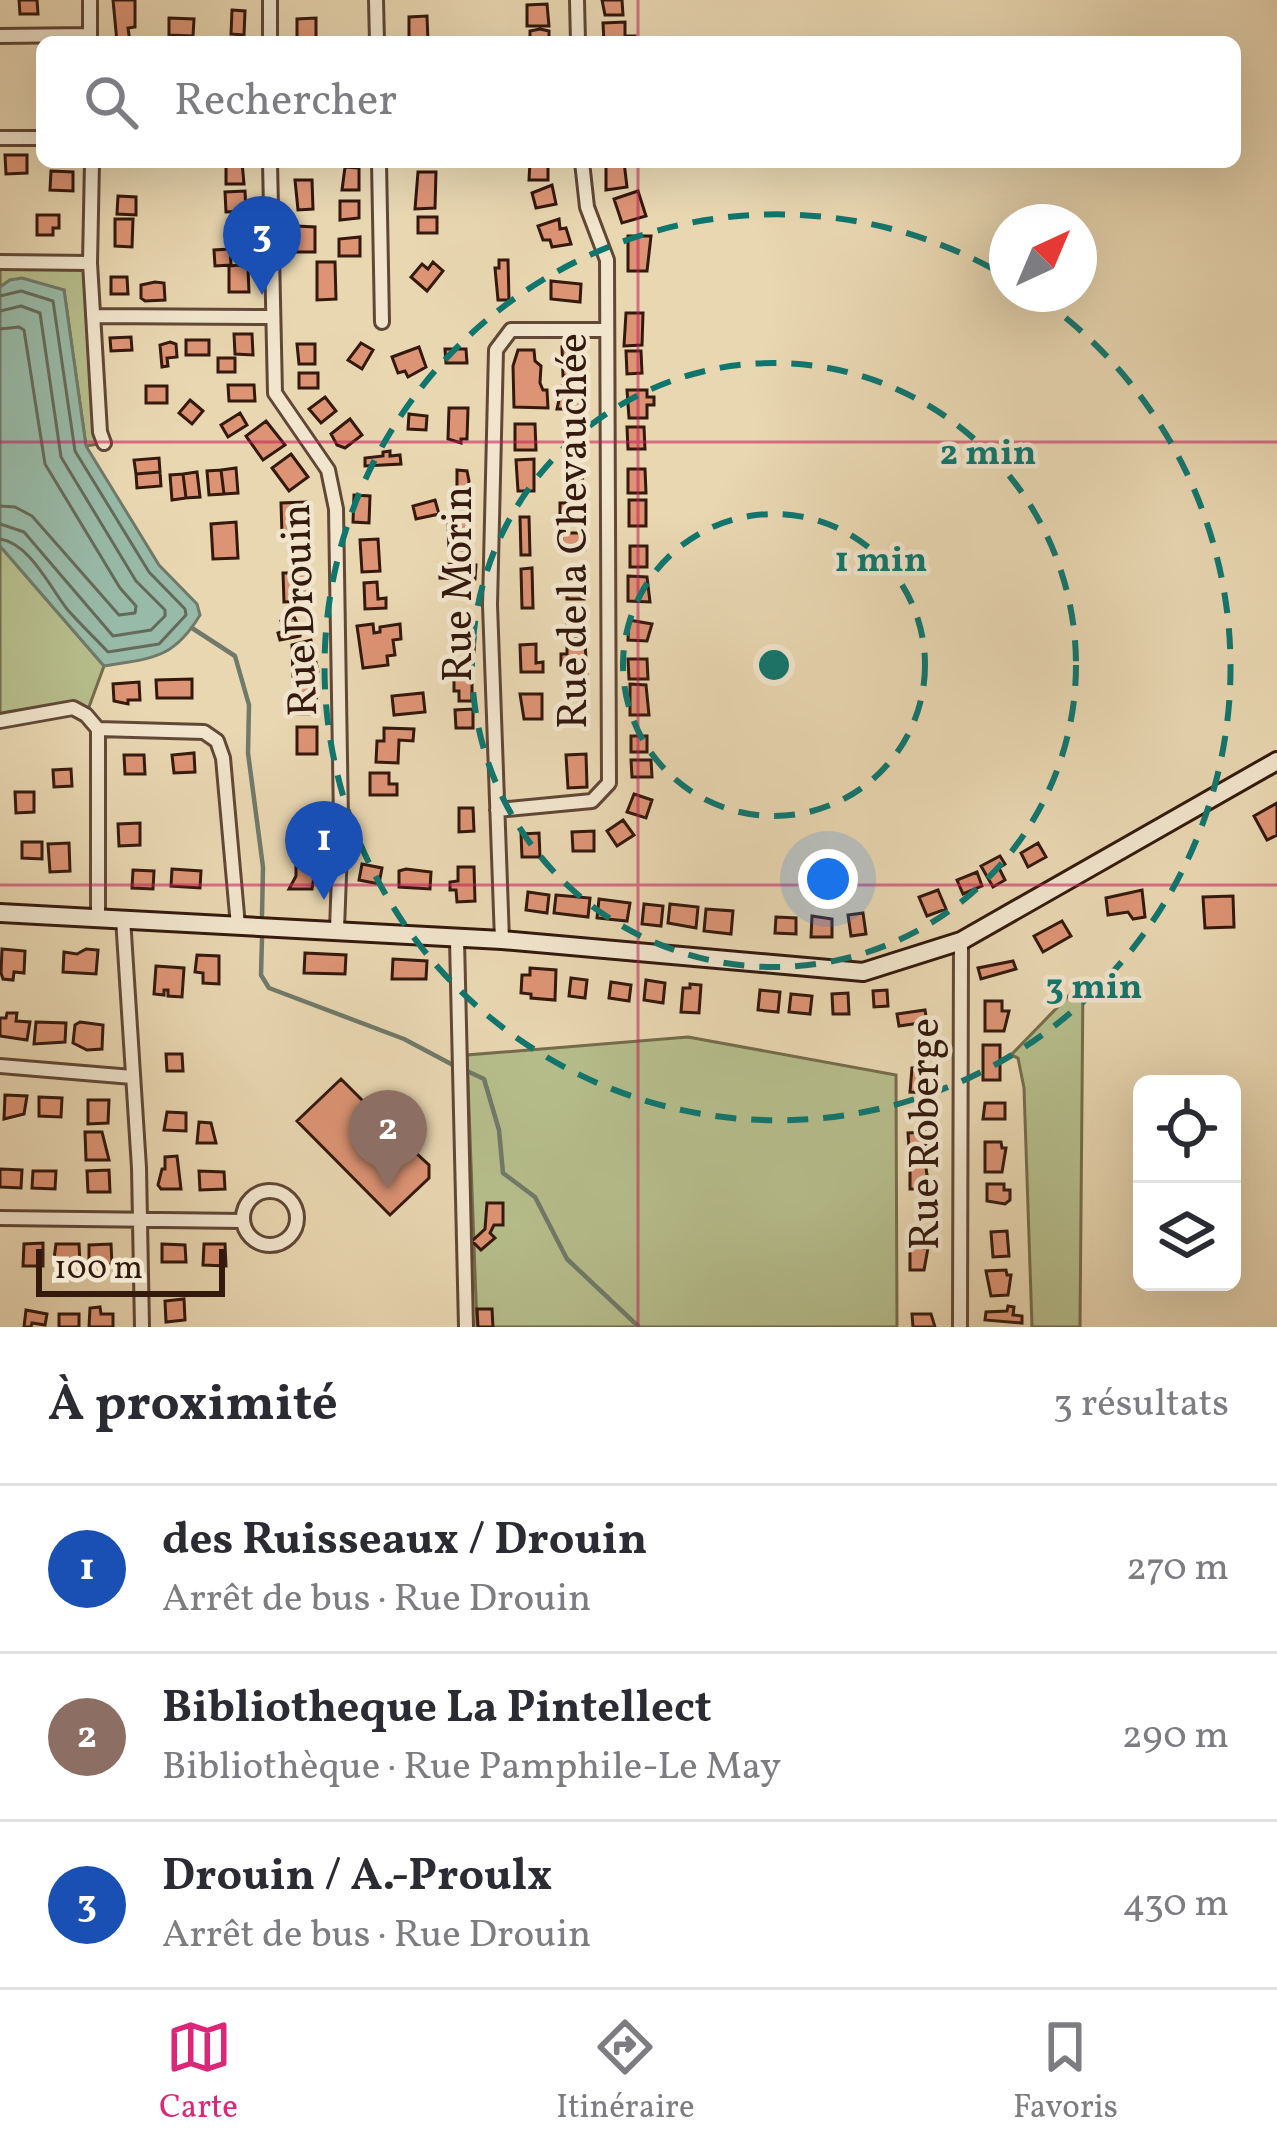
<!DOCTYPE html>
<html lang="fr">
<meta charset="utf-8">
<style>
body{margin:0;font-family:Vollkorn,serif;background:#f2f2f3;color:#2b2b33}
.controls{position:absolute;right:36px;bottom:36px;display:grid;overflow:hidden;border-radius:18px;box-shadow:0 12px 48px #0002}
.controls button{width:108px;height:108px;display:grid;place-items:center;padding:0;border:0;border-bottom:3px solid #e1e1e2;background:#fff;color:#2b2b33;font:60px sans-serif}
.compass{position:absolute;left:989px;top:204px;width:108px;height:108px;border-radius:50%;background:#fff;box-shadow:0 12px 48px #0002;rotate:44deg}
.scale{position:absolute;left:36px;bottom:30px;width:189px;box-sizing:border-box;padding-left:12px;border:6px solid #34190d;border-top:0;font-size:33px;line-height:42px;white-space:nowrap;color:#34190d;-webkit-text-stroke:9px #f1e5cd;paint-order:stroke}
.you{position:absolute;left:828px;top:879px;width:42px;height:42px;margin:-30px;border:9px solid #fff;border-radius:50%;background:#1a73e8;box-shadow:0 0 0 18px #1a73e833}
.badge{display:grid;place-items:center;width:78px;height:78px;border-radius:50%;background:#db2777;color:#fff;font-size:39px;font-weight:700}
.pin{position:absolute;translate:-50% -99px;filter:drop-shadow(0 3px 6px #0008)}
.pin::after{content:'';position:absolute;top:63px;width:42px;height:36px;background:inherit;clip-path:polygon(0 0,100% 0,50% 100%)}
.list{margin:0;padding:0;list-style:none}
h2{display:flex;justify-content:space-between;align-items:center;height:156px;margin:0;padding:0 48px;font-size:51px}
h2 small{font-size:39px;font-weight:400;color:#7c7c81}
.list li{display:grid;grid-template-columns:78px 1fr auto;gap:36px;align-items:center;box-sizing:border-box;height:168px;padding:0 48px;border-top:3px solid #e1e1e2}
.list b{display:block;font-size:45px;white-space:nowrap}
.list p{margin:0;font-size:39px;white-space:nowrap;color:#7c7c81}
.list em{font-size:39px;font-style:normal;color:#7c7c81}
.icon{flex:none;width:66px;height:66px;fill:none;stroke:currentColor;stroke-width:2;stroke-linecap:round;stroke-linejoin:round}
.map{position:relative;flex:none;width:1277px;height:1327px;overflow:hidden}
.search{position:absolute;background:#fff;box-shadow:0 12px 48px #0002;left:36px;right:36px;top:36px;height:132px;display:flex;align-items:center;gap:30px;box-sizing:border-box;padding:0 42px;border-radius:18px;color:#7c7c81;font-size:45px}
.sheet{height:660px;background:#fff}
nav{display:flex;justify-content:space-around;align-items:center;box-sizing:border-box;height:168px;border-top:3px solid #e1e1e2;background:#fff;font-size:33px;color:#7c7c81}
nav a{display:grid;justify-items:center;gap:6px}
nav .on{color:#db2777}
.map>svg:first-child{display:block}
.green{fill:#b6be8c;stroke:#756c4c;stroke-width:3}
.water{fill:#98baa8;stroke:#707a6a;stroke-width:3}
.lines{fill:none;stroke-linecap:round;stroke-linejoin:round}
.shore{stroke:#666a5a;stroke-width:3}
.stream{stroke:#707a6a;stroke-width:4.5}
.building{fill:#dd9475;stroke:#34190d;stroke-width:3}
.street-casing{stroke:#614836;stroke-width:18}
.secondary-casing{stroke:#34190d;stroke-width:22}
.street{stroke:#f1e5cd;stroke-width:12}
.secondary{stroke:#f1e5cd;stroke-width:16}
.grid{fill:none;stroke:#c2185b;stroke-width:3;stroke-opacity:0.55}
.ring{fill:none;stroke:#0f766e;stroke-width:6;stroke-dasharray:21 15}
.labels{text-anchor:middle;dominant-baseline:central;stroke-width:9;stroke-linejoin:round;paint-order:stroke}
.street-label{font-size:42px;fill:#34190d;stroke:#f1e5cd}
.centre{fill:#0f766e;stroke:#f1e5cd;stroke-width:6}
.ring-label{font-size:36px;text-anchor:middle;font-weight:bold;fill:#0f766e;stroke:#f1e5cd;stroke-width:9;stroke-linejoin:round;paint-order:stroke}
</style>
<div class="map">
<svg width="1277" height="1327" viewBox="0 0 1277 1327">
<rect width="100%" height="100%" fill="#e9d7b2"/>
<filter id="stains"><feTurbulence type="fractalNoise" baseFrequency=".00167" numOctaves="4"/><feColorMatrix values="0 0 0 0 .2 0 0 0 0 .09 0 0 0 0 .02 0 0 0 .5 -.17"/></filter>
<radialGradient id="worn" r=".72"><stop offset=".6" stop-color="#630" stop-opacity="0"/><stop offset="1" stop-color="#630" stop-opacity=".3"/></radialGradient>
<path class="green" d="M0 259 90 263 104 443 86 446 64 290 10 280 0 287Z
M0 546 104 666 86 715 73 708 0 721Z
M1083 981 1080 1327H1032L1024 1088 1018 1058 1011 1055Z
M688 1037 896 1075 897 1327H477L467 1055Z"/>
<path class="water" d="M22 278 64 290 86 446 159 565 197 604 200 615C173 660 151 658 104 666L0 546V287L10 280Z"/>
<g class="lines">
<path class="shore" d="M0 296 21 291 53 301 75 451 149 572 185 609 186 615 159 644 108 652C95 638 80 624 67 609 50 587 29 543 0 539
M0 311 21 306 40 313 61 457 136 581 165 610V616L151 630 113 636 24 532 0 524
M0 329 19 327 24 330 45 464 120 588 136 606 135 613 119 615 32 516 15 507 0 506"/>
<path class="stream" d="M192 628 235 656 249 705 248 753 263 867 262 915
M262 938 261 975 269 988 404 1039 453 1065
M467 1071 484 1079 499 1130 503 1173 535 1197 567 1259 639 1327"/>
</g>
<path class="building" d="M19 0H37L38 14H20Z
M113 0H135V27L128 28 130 42H117Z
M602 0H622L623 15H605Z
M547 4 549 26H527V5Z
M232 10 245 11 244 35 231 34Z
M427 16 428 42H409V17Z
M169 18 194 19 193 36 169 35Z
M316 18V40H297V19Z
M625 22V36H635L636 42H604L603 23Z
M540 29 549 31V42H530V31Z
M5 155H27V173L6 174Z
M226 162H242L244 184H226Z
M530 162H548V180H529Z
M624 162 627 187 606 190V163Z
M345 167 359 168V190H342Z
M51 171 73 172V191L50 190Z
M418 172H436L435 208 415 209Z
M295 180H312L313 209 298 210Z
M552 185 556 204 536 208 532 193Z
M245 191 246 211 226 212 225 192Z
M638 191 646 216 622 223 614 199Z
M118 196 136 197V215L117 214Z
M340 201H359V218L340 220Z
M37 215H59V228H53V235H37Z
M418 217H437V233H418Z
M115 219H133L132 247 115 246Z
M559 219 560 229 566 228 571 244 552 247 550 240H543L538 226Z
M230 224H247L246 248H229Z
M296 226 315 227V252H296Z
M628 236H651L647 271H628Z
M360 237V256H339V239Z
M230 249 231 265 215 266 214 250Z
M499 260H508L509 300H498L495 268H499Z
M317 262H335L336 299 317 300Z
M433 262 443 271 427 291 411 277 422 264 428 269Z
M239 265 248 269 249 292H229V266Z
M111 277H127L128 294H111Z
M551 281 581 284 580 302 551 299Z
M155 282 164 283 165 300 145 301 141 298V285Z
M626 313H643L642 345 624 346Z
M234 334H252L253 355 235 354Z
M131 337 132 350 111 351 110 338Z
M186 340H209V355H186Z
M170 342 176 344 177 357 167 358 168 366 162 367 160 345Z
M361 343 373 350 362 369 348 360Z
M297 344H315V364H299Z
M580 346 582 376H563L562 347Z
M419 347 426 367 408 377 405 371 398 373 392 357Z
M445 349H466L467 363H446Z
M518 350H534L535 361 541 366 540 383 543 390H547L548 408 514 407 513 366Z
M626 351H641L642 373 627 374Z
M218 358H235V372H218Z
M299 373H318V388H299Z
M228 385H254L255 401H229Z
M146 386H167V403H146Z
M562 386H583V409H557Z
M627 390H647V397H654V405H647V418H629Z
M325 397 336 411 321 423 309 409Z
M190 400 203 411 192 424 179 413Z
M449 408H468L467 439H461V443L448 439Z
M240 413 247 425 228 437 221 425Z
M409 414 427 416 426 430 408 429Z
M350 419 362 435 345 448 337 445 331 434Z
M266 421 285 445 263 460 246 436Z
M515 424H535L536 450H515Z
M581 427 582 448 565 449V428Z
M627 427H644L645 449H628Z
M390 451V456L400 455 401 464 365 466V458L383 456V452Z
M291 454 308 477 289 491 272 468Z
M159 458 160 472 136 474 134 460Z
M534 459V491H518L516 460Z
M565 467H582L583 488H566Z
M236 468 238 493 224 494 221 470Z
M628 469H645L646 493H628Z
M221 470 224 494 209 495 207 471Z
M457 470 467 471 469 481 466 509H457Z
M160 472 161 486 137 488 136 474Z
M197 472 200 497 186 498 183 474Z
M183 474 186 498 172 500 170 475Z
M354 495 370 496 369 523 353 522Z
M567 496H583V525H566V513H560V503H567Z
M435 500 439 514 416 519 413 506Z
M629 500H646V526H629Z
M306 502 308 532 282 534 281 503Z
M520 517H529L530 555H521Z
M448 520H469L470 550H449Z
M236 522 238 558 213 559 211 524Z
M562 533H585V550L573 555 562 550Z
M378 539 380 571 362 572 360 540Z
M630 546H647V567H630Z
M440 564 476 565 475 579 440 578Z
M532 568 533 608H522L521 569Z
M583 569 584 599H567V570Z
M283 573H308L309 601 284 602Z
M628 576 647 577 650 602 628 601Z
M377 582 378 599 386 598V608L365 609 364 583Z
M567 608H584L585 638H567Z
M294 617 301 631 300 636 280 640 278 633 284 631 281 621Z
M629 620 652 624 647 641 628 640Z
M373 624 374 633 380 632V627L400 624 401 639 393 640 395 655 387 656 388 665 363 668 357 626Z
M451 637 475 638 474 652 450 651Z
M311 640 318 671 293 676 292 645Z
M536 644V663L543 662V672H521L520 645Z
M585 644 587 673H567V665H561V654H567V645Z
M628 659H647L648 679H629Z
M454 673H472V701H459V691H454Z
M192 679V698H157L156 680Z
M139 682 140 700H128V704L114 701 113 684Z
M630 684 646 685 649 715H630Z
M298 685H316L317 714H297Z
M423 693 425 712 394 715 392 696Z
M520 694H542V719H524Z
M473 709V728H456L455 710Z
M297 727H317V754H297Z
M384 728 414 729 413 741 399 740 398 763 376 762 377 741H384Z
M631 736H647V752H631Z
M194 753 195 772 174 773 172 755Z
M586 754 587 787 568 788 566 755Z
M124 755H144L145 774H125Z
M631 760H651L652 777H632Z
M71 769 72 786 54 787 53 770Z
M370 773H389V784H397V795H370Z
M15 792H34V812L16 813Z
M634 794 652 800 646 818 627 812Z
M1277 803V835L1267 840 1254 816Z
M459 808H473L474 831 459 832Z
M623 820 634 835 617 846 607 831Z
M140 823V845L119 846 118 824Z
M594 831V851H573L572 832Z
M539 833 540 857H522L521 834Z
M22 842H42V859L22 858Z
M69 843 70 871 50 872 48 844Z
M1038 843 1046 857 1028 867 1021 853Z
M1000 856 1005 864 999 868 1005 880 993 887 981 866Z
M296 858H317L312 889H289L296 876Z
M362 864 382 868 379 884 359 880Z
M458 867H474L475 901 457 902 456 890H450V882L458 881Z
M172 869 201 871 200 888 171 886Z
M406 869 431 872 430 889 399 887V871Z
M133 870 154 871 153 889 132 888Z
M977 872 982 886 963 894 957 880Z
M938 890 946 909 927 916 919 897Z
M1142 890 1145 917 1133 919 1128 912 1108 915 1106 898Z
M528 892 549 895 547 913 526 910Z
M556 895 590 898 588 917 554 913Z
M1233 896 1234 927 1205 928 1203 897Z
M599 899 630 903 627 921 597 918Z
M644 904 663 906 661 926 642 924Z
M670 904 698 907 696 928 668 923Z
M706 909 733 911 731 934 704 931Z
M863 913 866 934 851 936 848 915Z
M812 916 832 919V937H811Z
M776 917 796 918V934L775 933Z
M1062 921 1071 936 1043 952 1034 936Z
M2 949 25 951 24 973 14 972 13 980 3 979 1 973Z
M86 949 98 950 96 974 63 972 64 952 77 954Z
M305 953 346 955 345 974 304 973Z
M197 955 219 956V984L203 983V973L195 972Z
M393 959 427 961 426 979H392Z
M1013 961 1016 969 981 979 978 968Z
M156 966 184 968 182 997 168 996V990H164V995L154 994Z
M530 968 556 970 555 1000 531 998V994L521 993 522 975H530Z
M571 978 587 980 585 998 569 996Z
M646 980 665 983 663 1003 644 1000Z
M611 982 631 985 629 1001 609 998Z
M690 984 701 985 699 1013 681 1012 683 988H690Z
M760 990 780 992 778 1012 758 1010Z
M887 990 888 1006 874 1007 873 991Z
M848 993 849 1014H833L832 994Z
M791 994 812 996 810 1014 789 1012Z
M985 1001H1002V1011H1009L1004 1031H985Z
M925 1010 927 1022 899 1026 897 1014Z
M7 1013H17L16 1021 30 1022 27 1040 0 1036V1018H6Z
M36 1022 66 1023 65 1042 34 1044Z
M80 1022 103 1025 102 1049 87 1050 73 1043 75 1025Z
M983 1045H1000V1080H983Z
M166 1054H182L183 1071H167Z
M912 1068H934L933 1093 910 1092Z
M341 1079 372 1110 378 1105 420 1147 416 1153 429 1165V1178L390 1215 297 1121Z
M5 1095 27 1096 24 1114 4 1119Z
M39 1097 62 1098 61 1117 39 1116Z
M88 1100H109L108 1123 88 1124Z
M985 1103H1005V1119H983Z
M167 1112 186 1113V1131L164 1130Z
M199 1122 211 1123 216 1143H197Z
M85 1132H102L109 1160H86Z
M925 1132 926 1147H909L908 1133Z
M985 1142H1001L1002 1148H1006L1002 1172H985Z
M177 1156 181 1189H161L158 1185 162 1169H165V1157Z
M910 1161H925L929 1189H910Z
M0 1169 22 1170 21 1188 0 1187Z
M109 1170 110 1192H88L87 1171Z
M33 1171H56L55 1189 32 1188Z
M199 1171 224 1172 225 1189 200 1190Z
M987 1184H1004V1190H1010V1200L1005 1204 987 1201Z
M487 1203H503V1225H494L490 1233 495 1238 481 1250 472 1241 485 1229Z
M1007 1231 1009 1256 993 1257 991 1232Z
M43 1243V1266H23L24 1244Z
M910 1243H924V1248H928L924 1270H910Z
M56 1244H79L80 1263 57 1262 54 1259Z
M111 1244 112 1264H89V1245Z
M162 1244 185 1245 186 1262H162Z
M204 1244H225L226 1266 203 1265Z
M1006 1270 1007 1275H1011L1008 1295 991 1296 986 1271Z
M184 1299 185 1320 166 1322 165 1301Z
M1008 1306 1014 1307 1013 1315 1022 1316V1323L985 1320 986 1312 1007 1311Z
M100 1307 101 1314H113V1327H89L90 1308Z
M477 1309H492L493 1327H478Z
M26 1310 47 1314 45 1325 32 1323 31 1327H24Z
M59 1314H79V1327H59Z
M912 1314H931L935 1327H913Z"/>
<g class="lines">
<defs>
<path id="street" d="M90 0V41
M270 0V42
M376 0 377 42
M577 0 578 42
M0 36 90 35
M0 138H42
M92 162 90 263 100 432 104 443
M270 162 275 393 328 470 336 509 341 821 337 929
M379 162 382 322
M0 262 90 263
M93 316 271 317
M0 721 73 708 86 715 98 729V916
M98 729 204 732 217 741 223 758 238 926
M497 810 592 801 609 783 607 260 587 207 582 162
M123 918 139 1168 142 1327
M457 940 466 1327
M502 940 490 605 496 350 511 330H607
M0 1066 132 1077
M243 1218a27 27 0 1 1 54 0a27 27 0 1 1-54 0Z
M0 1218 243 1221
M960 1327 961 941"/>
<path id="secondary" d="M0 913 502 940 863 972 961 941 1277 761"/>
</defs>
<use href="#street" class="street-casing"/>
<use href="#secondary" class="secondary-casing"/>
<use href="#street" class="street"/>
<use href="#secondary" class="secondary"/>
</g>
<path class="grid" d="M638 0V42M638 162V1327M0 442H1277M0 885H1277"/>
<g class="ring">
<circle cx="774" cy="665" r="151"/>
<circle cx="774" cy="665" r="302"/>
<path d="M1037 296A453 453 0 1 1 1004 275"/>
</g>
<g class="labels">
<g class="street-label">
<text transform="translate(575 531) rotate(-90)">Rue de la Chevauchée</text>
<text transform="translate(460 584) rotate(-90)">Rue Morin</text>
<text transform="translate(302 610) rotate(-92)">Rue Drouin</text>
<text transform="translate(927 1134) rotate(-90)">Rue Roberge</text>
</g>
</g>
<circle cx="774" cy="665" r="18" class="centre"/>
<g class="ring-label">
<text x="988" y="464">2 min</text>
<text x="881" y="571">1 min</text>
<text x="1094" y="998">3 min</text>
</g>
<rect width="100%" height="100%" filter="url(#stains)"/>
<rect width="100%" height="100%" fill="url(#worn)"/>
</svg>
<div class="controls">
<button><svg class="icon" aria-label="locate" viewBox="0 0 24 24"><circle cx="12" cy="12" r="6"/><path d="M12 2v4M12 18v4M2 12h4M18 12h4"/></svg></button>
<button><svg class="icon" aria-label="layers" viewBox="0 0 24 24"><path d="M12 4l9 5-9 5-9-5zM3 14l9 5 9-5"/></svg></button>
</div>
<svg class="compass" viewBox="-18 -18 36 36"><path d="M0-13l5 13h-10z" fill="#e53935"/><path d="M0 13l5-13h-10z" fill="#7c7c81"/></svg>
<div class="scale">100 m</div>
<div class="you"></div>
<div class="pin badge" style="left:324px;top:900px;background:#1a4fb4">1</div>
<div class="pin badge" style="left:388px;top:1189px;background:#8d6e63">2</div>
<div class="pin badge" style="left:262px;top:295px;background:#1a4fb4">3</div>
<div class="search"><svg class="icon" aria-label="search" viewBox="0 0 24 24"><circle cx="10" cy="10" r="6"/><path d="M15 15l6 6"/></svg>Rechercher</div>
</div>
<section class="sheet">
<h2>À proximité<small>3 résultats</small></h2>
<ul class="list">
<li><span class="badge" style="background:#1a4fb4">1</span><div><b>des Ruisseaux / Drouin</b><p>Arrêt de bus · Rue Drouin</p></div><em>270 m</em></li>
<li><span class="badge" style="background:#8d6e63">2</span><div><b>Bibliotheque La Pintellect</b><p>Bibliothèque · Rue Pamphile-Le May</p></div><em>290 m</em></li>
<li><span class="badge" style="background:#1a4fb4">3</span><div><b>Drouin / A.-Proulx</b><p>Arrêt de bus · Rue Drouin</p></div><em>430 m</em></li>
</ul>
</section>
<nav>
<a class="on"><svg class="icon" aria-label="map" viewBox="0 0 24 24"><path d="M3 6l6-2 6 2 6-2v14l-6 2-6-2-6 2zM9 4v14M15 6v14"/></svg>Carte</a>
<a><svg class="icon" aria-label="directions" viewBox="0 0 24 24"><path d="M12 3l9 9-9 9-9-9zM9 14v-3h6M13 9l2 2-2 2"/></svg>Itinéraire</a>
<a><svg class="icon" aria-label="saved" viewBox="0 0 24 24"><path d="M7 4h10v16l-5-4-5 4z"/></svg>Favoris</a>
</nav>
